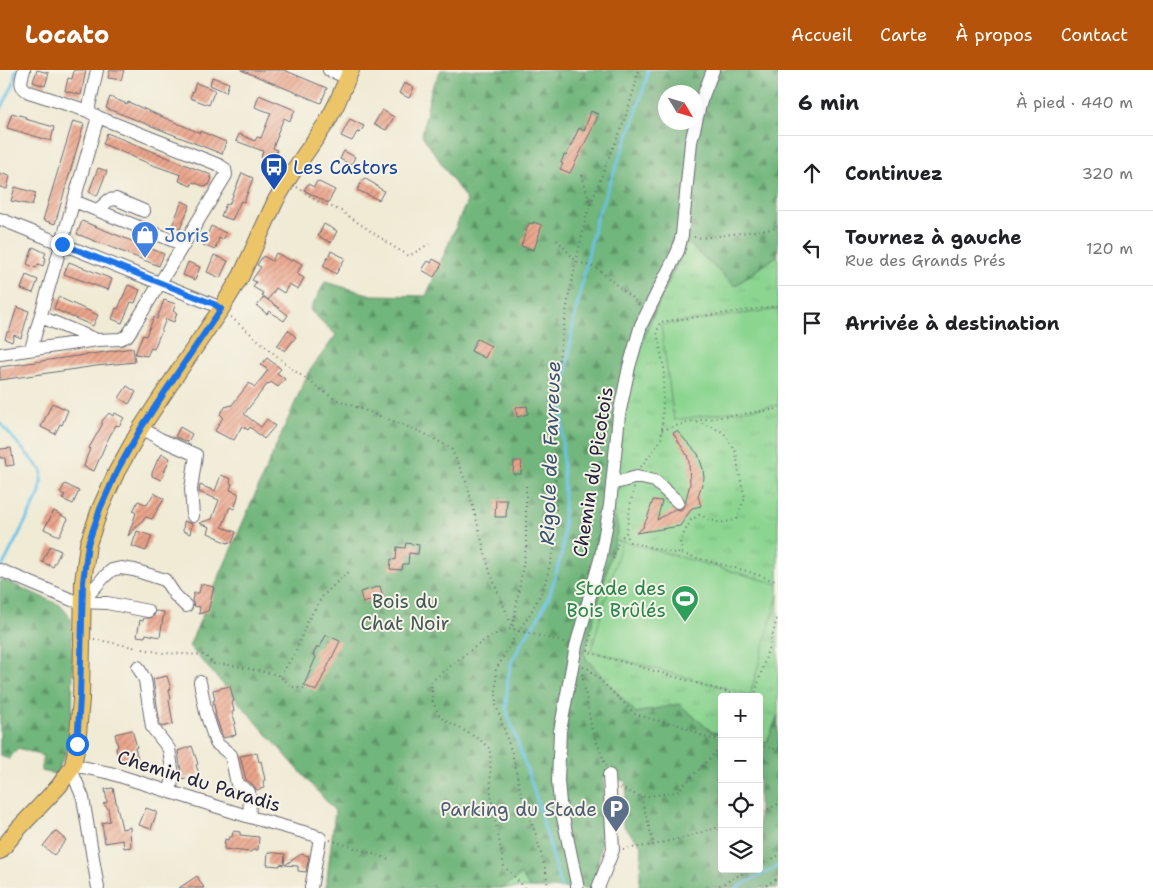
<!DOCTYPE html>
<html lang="fr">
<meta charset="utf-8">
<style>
body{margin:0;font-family:"Shantell Sans",sans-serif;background:#f2f2f2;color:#202124}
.controls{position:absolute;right:15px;bottom:15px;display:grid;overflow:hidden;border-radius:5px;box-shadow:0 5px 20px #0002}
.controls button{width:45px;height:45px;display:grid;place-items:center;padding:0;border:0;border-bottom:1px solid #e0e0e0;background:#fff;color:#202124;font:25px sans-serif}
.compass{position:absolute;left:658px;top:15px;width:45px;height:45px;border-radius:50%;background:#fff;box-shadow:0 5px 20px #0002;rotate:128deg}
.stop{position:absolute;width:15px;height:15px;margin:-11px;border:4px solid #1a73e8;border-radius:50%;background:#fff}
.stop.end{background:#1a73e8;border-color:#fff;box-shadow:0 1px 5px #0008}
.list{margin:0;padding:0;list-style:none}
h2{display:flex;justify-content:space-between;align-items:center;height:65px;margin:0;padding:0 20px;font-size:21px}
h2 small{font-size:16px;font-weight:400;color:#757577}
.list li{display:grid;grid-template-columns:32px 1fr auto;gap:15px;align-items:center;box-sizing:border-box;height:75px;padding:0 20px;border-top:1px solid #e0e0e0}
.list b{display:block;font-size:19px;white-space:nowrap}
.list p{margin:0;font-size:16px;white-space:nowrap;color:#757577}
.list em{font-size:16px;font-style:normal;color:#757577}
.icon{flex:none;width:28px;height:28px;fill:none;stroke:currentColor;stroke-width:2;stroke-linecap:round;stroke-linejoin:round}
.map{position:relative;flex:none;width:778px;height:818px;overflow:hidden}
header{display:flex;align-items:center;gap:30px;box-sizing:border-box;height:70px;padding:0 25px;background:#b45309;color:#fff}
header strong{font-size:24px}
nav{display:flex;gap:28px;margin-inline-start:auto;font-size:18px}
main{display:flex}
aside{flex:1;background:#fff}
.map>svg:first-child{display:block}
.grass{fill:url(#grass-tufts);stroke:#577c66}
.forest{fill:url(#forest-firs);stroke:#4a6c5b;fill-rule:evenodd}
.pitch{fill:#8cd591;stroke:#577c66}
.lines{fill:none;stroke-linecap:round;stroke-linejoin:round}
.stream{stroke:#6bc3e8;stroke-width:3}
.building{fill:url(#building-hatch)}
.minor-casing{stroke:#6a6871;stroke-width:14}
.major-casing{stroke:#6a6871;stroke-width:18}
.path{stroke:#6a6871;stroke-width:2;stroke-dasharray:1 4;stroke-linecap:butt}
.minor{stroke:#fff;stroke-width:12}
.major{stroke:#edc569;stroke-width:16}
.route{stroke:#1a73e8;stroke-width:6}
.labels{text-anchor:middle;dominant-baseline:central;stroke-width:4;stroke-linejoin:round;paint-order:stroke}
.transit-label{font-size:19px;fill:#164399;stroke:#f7f3e8;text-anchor:start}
.shop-label{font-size:19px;fill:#366cbe;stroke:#f7f3e8;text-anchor:start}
.street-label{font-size:19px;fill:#22223b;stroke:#f7f3e8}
.leisure-label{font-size:19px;fill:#27864d;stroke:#f7f3e8;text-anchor:end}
.park-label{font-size:19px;fill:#425855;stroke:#f7f3e8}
.service-label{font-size:19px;fill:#4e5e75;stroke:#f7f3e8;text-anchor:end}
.water-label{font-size:20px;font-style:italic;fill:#38526f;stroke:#f7f3e8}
</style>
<header>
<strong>Locato</strong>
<nav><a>Accueil</a><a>Carte</a><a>À propos</a><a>Contact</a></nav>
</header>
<main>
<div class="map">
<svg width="778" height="818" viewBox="0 0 778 818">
<defs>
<pattern id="grass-tufts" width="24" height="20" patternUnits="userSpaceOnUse" patternTransform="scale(1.25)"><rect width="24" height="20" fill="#8cd591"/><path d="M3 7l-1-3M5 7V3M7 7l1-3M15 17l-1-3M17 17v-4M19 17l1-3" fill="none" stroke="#78b77e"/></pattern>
<pattern id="forest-firs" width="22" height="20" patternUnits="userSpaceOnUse" patternTransform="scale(1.25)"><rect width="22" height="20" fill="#71b67b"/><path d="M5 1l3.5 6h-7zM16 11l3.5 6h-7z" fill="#5c9466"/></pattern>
<pattern id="building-hatch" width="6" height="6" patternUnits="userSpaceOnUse" patternTransform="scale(1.25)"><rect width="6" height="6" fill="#eca58b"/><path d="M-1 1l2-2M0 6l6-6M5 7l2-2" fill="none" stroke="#bf8673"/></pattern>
</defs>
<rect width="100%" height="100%" fill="#f7f3e8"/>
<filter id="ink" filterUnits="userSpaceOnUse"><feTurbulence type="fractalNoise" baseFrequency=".02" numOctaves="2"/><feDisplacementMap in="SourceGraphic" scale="10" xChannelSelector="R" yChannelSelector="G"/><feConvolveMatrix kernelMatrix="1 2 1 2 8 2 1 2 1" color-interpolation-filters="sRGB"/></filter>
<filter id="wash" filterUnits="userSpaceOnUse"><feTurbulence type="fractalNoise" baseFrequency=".0096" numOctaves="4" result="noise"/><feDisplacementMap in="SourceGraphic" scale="20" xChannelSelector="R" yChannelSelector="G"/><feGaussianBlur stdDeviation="1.12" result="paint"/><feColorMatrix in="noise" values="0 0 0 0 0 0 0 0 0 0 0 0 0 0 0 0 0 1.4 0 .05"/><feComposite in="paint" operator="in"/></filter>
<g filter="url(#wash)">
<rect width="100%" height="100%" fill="#f0ebd5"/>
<path class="grass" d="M687 172 735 216 778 185V645L767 672 759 670V627H722V664L712 662 679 634 636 643 587 590 584 583 618 459 613 433 624 340 638 285 650 252Z
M521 804 530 818H503Z"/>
<path class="forest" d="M441 0H778V185L735 216 687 172 650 252 638 285 624 340 613 433 618 459 584 583 587 590 636 643 679 634 712 662 722 664V799H759V670L767 672 778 645V818H649L647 816 639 818 642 776 625 758 620 748 627 721 625 711 604 706 603 754 595 818H530L521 804 503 818H326L335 741 189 576 308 303 336 265 310 240 325 212 372 225 426 226 467 131 422 65 431 20ZM666 22H696V52H666Z
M2 509 60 535 71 548 73 594 72 652 67 680 56 704 41 701 43 686 18 678 9 689 0 686V513Z"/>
<path class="pitch" d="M778 239V335L674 350 661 255Z
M622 471 778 514V525L750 625 591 581Z"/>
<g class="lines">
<path class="stream" d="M0 41 13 15 16 0
M0 353 42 401 40 423 2 497
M561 818 550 776 532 714 506 639 508 608 512 591 524 569 540 545 550 524 563 479 564 430 562 364 565 313 572 260 596 149 634 50 647 7 648 0
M736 818 778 796"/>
</g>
<g id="blocks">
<path class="building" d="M37 0 49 3 45 16 33 12Z
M74 0H86L81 25 65 21 68 8 72 9Z
M110 0H124L121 10 108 8Z
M241 0H284L327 18 321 33Z
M212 7 229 13 226 22 210 15Z
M196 13 215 20 209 35 190 28Z
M404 13 414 18 409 28 399 23Z
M259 25 295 40 290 51 284 48 277 64 278 65 273 78 277 80 275 86 278 88 272 105 259 100 264 88 261 87 263 81 236 71 239 64 255 71 257 67 261 68 271 43 255 37Z
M110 27 127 34 128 32 200 63V61L226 72 222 84 106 38Z
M382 40 394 47 386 60 374 54Z
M591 41 598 44 596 51 570 103 560 99 563 94 561 93 564 85 566 86 579 58 584 61Z
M12 43 26 47 25 49 54 57 51 71 7 58Z
M350 49 364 56 360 63 357 62 352 71 341 66Z
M73 51 84 54 55 154 43 150Z
M107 63 211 105 210 107 212 108 209 115H207L206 117 193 112 191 116 179 111 181 105 150 94 103 74Z
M344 81 355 87 351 95 340 89Z
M98 98 107 101 97 126 89 122Z
M0 103 10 106 7 119 0 117Z
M242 103 253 108 244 132 241 131 232 150 221 146 226 134 229 135Z
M364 108 376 115V116L384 121 379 130 357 120Z
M317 111 335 120 328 133 304 120 308 114 314 117Z
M15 117 36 123 32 135 11 131Z
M182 131 190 135 180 159 172 156Z
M82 151 164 184 159 196 77 164Z
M533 152 542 155 534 180 521 176 529 153 533 154Z
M324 154 337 161 331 173 318 166Z
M211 156 226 163 223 170 219 168 215 180 203 175Z
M33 177 46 183 44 187 46 188 43 196 38 194 36 198 27 194Z
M331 181 345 188 336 204 323 196Z
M276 183 292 191 293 189 302 194 297 204 304 208 298 219 289 214 284 223 276 218 268 230 262 225 263 223 253 217 256 212 252 210 261 197 257 195 263 186 272 191Z
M214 185 228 191 220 208 207 202Z
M433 189 442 194 434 207 422 200 428 191 431 193Z
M69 192 112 209 108 220 64 204Z
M188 192 200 197 195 210 183 205Z
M26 205 38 210 33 223 21 219Z
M128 215 140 220 135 233 131 232 122 253 112 249 116 238 118 239Z
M58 227 98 245 93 256 54 239Z
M264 227 288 245 284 251 269 241 267 244 257 236Z
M164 230 176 234 173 241 177 243 174 252 166 249 154 279 151 278 147 286 135 284 143 265 146 266 154 247 157 249Z
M17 237 29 241 21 268 14 265 12 272 5 269 7 262H9Z
M288 260 296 267 285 281 277 276Z
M477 269 491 276 485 288 471 281Z
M133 278 135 292 96 296 0 310V297Z
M267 288 281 299 277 303 285 309 278 317 271 312 269 314 268 313 244 344 261 357 267 349 275 356 264 369 250 357 248 360 242 356 234 370 230 368V369L215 361 223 347 220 344 226 336 228 337 229 335 231 336 249 313 255 317 268 300 261 295Z
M127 316 136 322 129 334 119 328Z
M52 333 68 340 62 355 60 354 55 364 41 357Z
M527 336 528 344 517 347 516 337Z
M109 343 113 346 115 343 124 348 119 356 116 355 107 371 94 401 84 397 86 389 90 379 89 378 102 355V351Z
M180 357 192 364 188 372 175 367Z
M677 361 698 384 703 399 704 408 698 426 701 436 692 438 680 456 636 463 644 457 643 455 647 449 653 430 662 431 657 450 675 439 681 440 686 434V429L690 414 689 392 687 385 673 363Z
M11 378 14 395 6 396 5 388H0V379Z
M162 384 170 388 161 410 152 406V403L158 389H159Z
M514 391H522L521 404H513Z
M221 405 231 409 230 413 232 414 230 420 238 423V427L234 439 230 437 222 457 236 462 232 473 229 472 228 473 218 469 219 468 208 463 210 457 199 453 212 449 219 430 199 422 200 415 215 421Z
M65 414 79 421 73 434 62 429 65 425 60 423Z
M154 423 164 429 152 449 146 447 128 466 136 443 133 441 138 431 147 435Z
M496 430H507L506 447H495Z
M54 441 68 449 59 466 44 459Z
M184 451 192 454 190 464 183 461Z
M137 461 152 466 146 481 132 476Z
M406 473 419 475 418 484 409 483 408 494H403L402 500 390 499 391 489 396 490 397 477 405 478Z
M50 476 61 481 53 497 42 492Z
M201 514 214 517 208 541 199 544 200 537 194 536 192 530 194 523H199Z
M380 516 383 527 363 533 360 522Z
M156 541 164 542 160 567 146 564 145 567 137 566 140 550 143 551 144 548H151L154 546Z
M326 565 340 571 316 621 304 615 316 587 313 585 317 577H320Z
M167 606 171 619 169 620 171 629 169 630 173 654 162 657 160 654 153 609Z
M230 616 234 631 232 632 234 641 232 642 236 654 234 655 236 665 223 668 215 644H216L213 631 215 630 213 620Z
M132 660 137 677 135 678 138 688 120 693 116 678 118 677 115 664Z
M192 676 198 694 196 695 199 704 182 709 178 681Z
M257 683 259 692 261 691 265 710 263 711 264 718 257 720 251 713 246 710 240 686Z
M113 718 122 759 130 757 131 777 124 778 123 770 105 773 102 753 110 751 108 738 103 734 107 732 105 719Z
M146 738 157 742 151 759 139 755Z
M55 761 66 770 54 785 43 776Z
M233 761 240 762V765L259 767 258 780H253L250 782 224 779 225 769 228 770 229 767H232Z
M268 782 285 784 284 795 280 794V796L267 795Z
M301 784 309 786 306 802 298 801V796L285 795Z
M197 806 204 818H179Z"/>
</g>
</g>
<g filter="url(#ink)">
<use href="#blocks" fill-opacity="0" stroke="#6a6871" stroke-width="1"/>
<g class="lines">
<defs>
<path id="minor" d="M24 0C21 11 18 16 29 22L88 41 98 47 219 95 225 99 226 105 133 257 127 266 120 269 97 270 41 247
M329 0 348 8
M88 41 97 0
M74 131 184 175
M98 140 109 130 116 129 144 141
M0 149 214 235 221 239
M31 279 98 47
M0 284 97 270
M141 358 160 369 196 385 191 419 193 446
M612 412H619L637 407 655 411 678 432
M0 500 72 530 82 532 107 533 148 541
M82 532 104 507 112 500 121 498 134 500 165 510 175 525 186 536
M138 597 145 610 152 657 169 679 173 706 170 722
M200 612 206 643 216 673 231 685 237 714 249 722 250 747
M73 695 110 703 250 747 314 765
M71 699 83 728 98 818
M311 818 320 768
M577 818V814L560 733 558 711 560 661 576 576 601 486 610 435 619 345 629 297 641 255 678 181 682 165 691 72 701 31 713 0
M598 818 613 780 609 705"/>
<path id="major" d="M0 781 19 758 59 716 71 699 73 695 77 675 81 629 83 512 88 474 100 439 117 401 141 358 178 302 221 239 241 206 276 130 290 106 327 52 336 35 351 0"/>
</defs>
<use href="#minor" class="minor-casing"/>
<use href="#major" class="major-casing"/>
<path class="path" d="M582 105 590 135
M297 117 319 132 341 141 394 177 409 186 429 174
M694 167 702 168 778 158
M557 170 576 191 598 199 640 235
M231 247 292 299 333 328 421 362 451 378 467 414 490 502 513 559
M662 360 693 351 778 339
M641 397 661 370 662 360 664 298 657 262 660 252 778 236
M634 418 631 431 626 464 630 472 669 482 682 484 680 471 691 450 699 445C717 451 717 456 737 449L739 441 745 428 739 403 736 382 724 363 712 357 693 351
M682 484 747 501 778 512
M613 489 619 469 626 464
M513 556 526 477V412
M591 565 588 582 745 627
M94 569 162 583 205 585 213 594 231 595 270 603 280 606 292 617 308 619
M583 597 589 599 635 644 655 650 679 655 707 668 722 670
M582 604 592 660 606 696
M280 606 295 583 307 552 322 527 339 510 351 500
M754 627 778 546
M759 675 778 680
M620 718 641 727 677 722 717 681 722 680
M641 727 654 775
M759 744 778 734
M330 770 392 790
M623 779 654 775 693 765 722 756
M759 795 778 786
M525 818 504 796 491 727 490 679 479 669 440 647 433 632 431 612C448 598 493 558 513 559L567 573
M548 818 546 802 536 765 521 724 512 683 496 635V600L515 566 530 544 543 520 554 480 556 432 553 348 560 281 569 224 586 147 609 87 624 52 635 16 638 0
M715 818 751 799
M762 818 778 808"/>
<use href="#minor" class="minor"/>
<use href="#major" class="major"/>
</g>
</g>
<g class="lines" filter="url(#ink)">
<path class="route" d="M62 174 214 234 221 239 178 302 141 358 117 401 100 439 88 474 83 512 80 628 77 674"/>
</g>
<defs>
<symbol id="bus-pin" viewBox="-11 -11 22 30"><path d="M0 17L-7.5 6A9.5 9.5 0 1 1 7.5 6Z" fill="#1a4fb4" stroke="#f7f3e8"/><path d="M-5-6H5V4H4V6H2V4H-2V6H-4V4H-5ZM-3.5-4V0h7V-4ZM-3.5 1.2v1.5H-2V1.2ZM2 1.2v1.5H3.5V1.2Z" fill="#fff"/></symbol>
<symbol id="shop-pin" viewBox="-11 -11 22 30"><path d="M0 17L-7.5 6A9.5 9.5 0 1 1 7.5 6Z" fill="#3f7fe0" stroke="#f7f3e8"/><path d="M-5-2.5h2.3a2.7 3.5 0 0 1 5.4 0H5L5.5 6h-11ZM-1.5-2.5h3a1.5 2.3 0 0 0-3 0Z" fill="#fff"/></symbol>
<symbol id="stadium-pin" viewBox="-11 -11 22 30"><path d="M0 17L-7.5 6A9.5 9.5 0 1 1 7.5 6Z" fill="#2e9e5b" stroke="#f7f3e8"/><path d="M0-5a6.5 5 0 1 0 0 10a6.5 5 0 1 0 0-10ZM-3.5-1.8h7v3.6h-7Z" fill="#fff"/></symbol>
<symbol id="parking-pin" viewBox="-11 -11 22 30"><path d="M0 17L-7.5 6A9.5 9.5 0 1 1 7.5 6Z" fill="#5c6f8a" stroke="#f7f3e8"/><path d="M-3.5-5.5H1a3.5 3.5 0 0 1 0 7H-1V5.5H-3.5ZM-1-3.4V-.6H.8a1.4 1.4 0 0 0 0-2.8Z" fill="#fff"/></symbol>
</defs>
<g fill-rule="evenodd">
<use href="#bus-pin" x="258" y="81" width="32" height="43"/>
<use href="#shop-pin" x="129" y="149" width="32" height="43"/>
<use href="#stadium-pin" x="669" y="513" width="32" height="43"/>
<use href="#parking-pin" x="600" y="723" width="32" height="43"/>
</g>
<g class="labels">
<g class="transit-label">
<text x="293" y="97">Les Castors</text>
</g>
<g class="shop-label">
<text x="164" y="165">Joris</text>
</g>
<g class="street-label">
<text transform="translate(593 402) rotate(-81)">Chemin du Picotois</text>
<text transform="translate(199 711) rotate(17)">Chemin du Paradis</text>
</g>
<g class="leisure-label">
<text x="666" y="518">Stade des<tspan x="666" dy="22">Bois Brûlés</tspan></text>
</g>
<g class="park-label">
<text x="405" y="531">Bois du<tspan x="405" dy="22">Chat Noir</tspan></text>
</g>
<g class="service-label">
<text x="597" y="739">Parking du Stade</text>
</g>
<g class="water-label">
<text transform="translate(550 383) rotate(-88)">Rigole de Favreuse</text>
</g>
</g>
</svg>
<div class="controls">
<button>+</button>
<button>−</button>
<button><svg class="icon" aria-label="locate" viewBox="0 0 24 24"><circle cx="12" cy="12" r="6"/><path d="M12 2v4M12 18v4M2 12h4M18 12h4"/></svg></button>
<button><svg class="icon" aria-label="layers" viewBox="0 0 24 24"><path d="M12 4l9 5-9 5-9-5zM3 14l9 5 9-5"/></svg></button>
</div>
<svg class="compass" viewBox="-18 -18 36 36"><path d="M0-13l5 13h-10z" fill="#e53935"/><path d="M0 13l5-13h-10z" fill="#757577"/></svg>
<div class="stop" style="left:77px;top:674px"></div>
<div class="stop end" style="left:62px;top:174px"></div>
</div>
<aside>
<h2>6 min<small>À pied · 440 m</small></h2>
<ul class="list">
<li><svg class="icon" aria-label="ahead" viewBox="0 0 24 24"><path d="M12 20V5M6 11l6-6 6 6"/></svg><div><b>Continuez</b></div><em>320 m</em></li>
<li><svg class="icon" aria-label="left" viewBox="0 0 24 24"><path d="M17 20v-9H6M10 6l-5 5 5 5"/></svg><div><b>Tournez à gauche</b><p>Rue des Grands Prés</p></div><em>120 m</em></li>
<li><svg class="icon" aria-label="arrive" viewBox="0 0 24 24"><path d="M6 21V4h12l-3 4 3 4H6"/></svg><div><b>Arrivée à destination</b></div></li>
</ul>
</aside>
</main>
